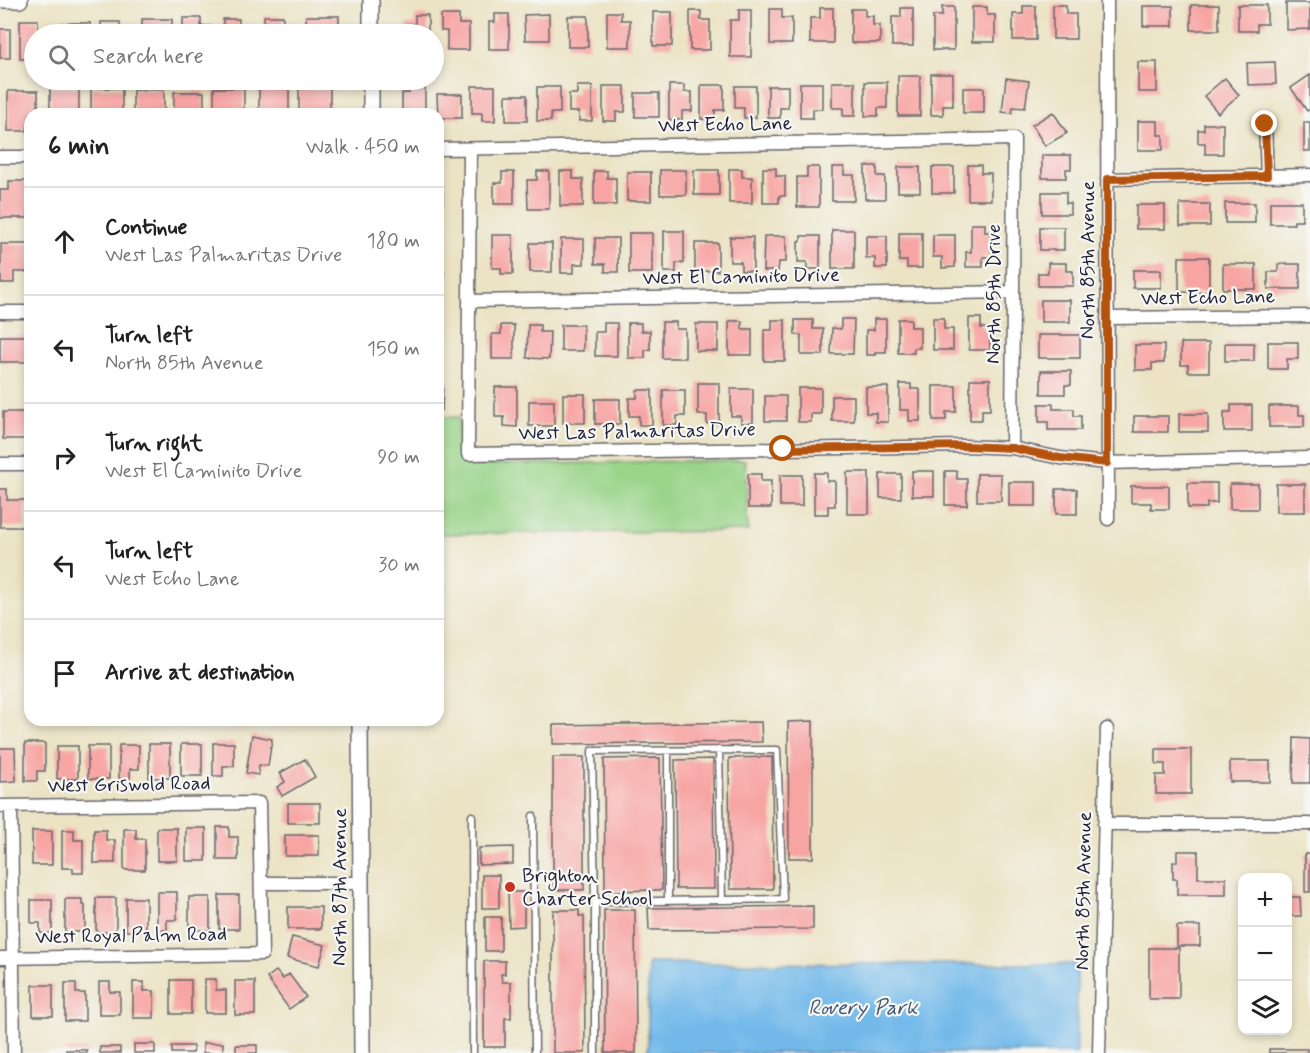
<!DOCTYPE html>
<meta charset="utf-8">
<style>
body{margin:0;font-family:Mynerve,sans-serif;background:#f2f2f2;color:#222}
.controls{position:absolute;right:18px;bottom:18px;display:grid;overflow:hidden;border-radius:12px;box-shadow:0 3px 9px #0003}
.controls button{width:54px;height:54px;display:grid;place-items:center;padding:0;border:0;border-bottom:2px solid #e0e0e0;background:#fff;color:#222;font:30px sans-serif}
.stop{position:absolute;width:18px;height:18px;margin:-14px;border:4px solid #b45309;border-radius:50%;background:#fff}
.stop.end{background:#b45309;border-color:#fff;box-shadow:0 2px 6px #0008}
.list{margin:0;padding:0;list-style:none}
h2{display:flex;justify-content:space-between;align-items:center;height:78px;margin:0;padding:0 24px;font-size:26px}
h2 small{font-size:20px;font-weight:400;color:#767676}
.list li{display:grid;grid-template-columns:39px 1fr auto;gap:18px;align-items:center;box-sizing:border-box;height:108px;padding:0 24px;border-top:2px solid #e0e0e0}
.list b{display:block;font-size:22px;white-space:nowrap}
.list p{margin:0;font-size:20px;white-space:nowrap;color:#767676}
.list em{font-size:20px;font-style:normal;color:#767676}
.icon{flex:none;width:33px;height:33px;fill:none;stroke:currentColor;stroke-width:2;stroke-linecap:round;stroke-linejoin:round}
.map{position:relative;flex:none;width:1310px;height:1053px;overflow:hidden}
.search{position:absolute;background:#fff;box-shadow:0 3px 9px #0003;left:24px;top:24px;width:420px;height:66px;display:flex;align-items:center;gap:15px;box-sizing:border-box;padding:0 21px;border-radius:33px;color:#767676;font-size:22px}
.panel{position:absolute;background:#fff;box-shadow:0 3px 9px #0003;left:24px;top:108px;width:420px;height:618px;border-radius:18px}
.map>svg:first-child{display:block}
.green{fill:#99d489;stroke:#5e7b62;stroke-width:1.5}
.water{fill:#72b9ea;stroke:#4a6e92;stroke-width:1.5}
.building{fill:#f7a4a3}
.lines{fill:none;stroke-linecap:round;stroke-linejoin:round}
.service-casing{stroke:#68666b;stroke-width:9}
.minor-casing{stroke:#68666b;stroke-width:15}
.tertiary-casing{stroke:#68666b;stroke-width:18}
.service{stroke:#fff;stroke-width:6}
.minor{stroke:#fff;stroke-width:12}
.tertiary{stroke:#fff;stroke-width:15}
.route{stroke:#b45309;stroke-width:8}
.poi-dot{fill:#c8321e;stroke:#f6f6f2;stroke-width:2}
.labels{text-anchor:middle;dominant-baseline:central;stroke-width:4.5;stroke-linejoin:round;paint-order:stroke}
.street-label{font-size:20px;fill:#22223b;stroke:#f6f6f2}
.poi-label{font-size:20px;fill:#22223b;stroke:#f6f6f2;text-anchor:start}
.water-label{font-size:21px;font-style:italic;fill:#3e5778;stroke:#f6f6f2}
</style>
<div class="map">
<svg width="1310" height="1053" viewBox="0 0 1310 1053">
<rect width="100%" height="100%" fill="#f6f6f2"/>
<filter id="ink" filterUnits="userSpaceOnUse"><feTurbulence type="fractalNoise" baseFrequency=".0167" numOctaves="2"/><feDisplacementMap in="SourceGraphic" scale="12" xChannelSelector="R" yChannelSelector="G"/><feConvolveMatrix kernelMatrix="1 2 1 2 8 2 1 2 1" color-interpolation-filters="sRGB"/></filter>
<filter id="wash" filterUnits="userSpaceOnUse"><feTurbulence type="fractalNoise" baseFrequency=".008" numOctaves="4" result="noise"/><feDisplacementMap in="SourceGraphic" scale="24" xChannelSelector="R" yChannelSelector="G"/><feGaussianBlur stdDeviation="1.35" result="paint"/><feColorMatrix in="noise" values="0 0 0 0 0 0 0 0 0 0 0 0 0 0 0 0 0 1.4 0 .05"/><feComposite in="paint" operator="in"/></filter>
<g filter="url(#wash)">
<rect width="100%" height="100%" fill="#ebe3c4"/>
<path class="green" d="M438 417H459C459 437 454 455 476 465L745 460 748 531 438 534Z"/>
<path class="water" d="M648 963 1077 964V1053H648Z"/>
<g id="blocks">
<path class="building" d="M1286 3H1310V29L1286 30Z
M1053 5H1066V14H1076V39H1053Z
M1191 5H1219V30H1191Z
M1238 5H1267V24H1257V31H1238Z
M1023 6H1036V40H1013V14H1023Z
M1143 6H1173V26H1143Z
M942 7H954V50H933V16H942Z
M972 7H987V15H995V42H972Z
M820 8H833V43H810V18H820Z
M901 8H913V46H892V17H901Z
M770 9H782V18H792V44H770Z
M851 9H865V16H873V25H880V43H851Z
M739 10H751V57H730V20H739Z
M690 11H701V20H710V50H690Z
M607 12H621V20H630V47H607Z
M653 12H672V46H653Z
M495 14H509V49H489V22H495Z
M549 14V40H525L524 15Z
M415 15H428V34H406V24H415Z
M441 15H459V24H469V50H447V31H441Z
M264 16H283V30H295V34H264Z
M306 16H339V34H306Z
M568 16H588V47H568Z
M183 18H201V26H212V34H183Z
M142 19H172V34H142Z
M223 19H239V28H254V34H223Z
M20 20H38V34H34V59H20Z
M101 22H120V30H131V34H101Z
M61 23H90V34H61Z
M0 29H10V58H0Z
M1138 62H1157V92H1138Z
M1275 62 1276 84 1248 85 1247 63Z
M931 74H953V106H943V115H931Z
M1310 75V109L1307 111 1291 88Z
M898 76H920V116H898Z
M1006 78 1029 81 1025 108 1013 107 1012 113 1002 112Z
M1225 78 1239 95 1218 113 1204 96Z
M259 81H289V113L259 114Z
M832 82H855V116H843V108H832Z
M865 82H887V108H878V116H865Z
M800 83H822V109H813V118H800Z
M299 84H330V112L299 114Z
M669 85H684V92H692V111H682V120H669Z
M701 85H724V110H715V119H701Z
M409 86H425V114L402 112V93H409Z
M472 86H495V121H482V113H472Z
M577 86H592V121H579V112H569V94H577Z
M603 86H625V112H616V121H603Z
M735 86H756V118H744V108H735Z
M768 86H788V108H780V118H768Z
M537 87H560V113H551V121H537Z
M50 88H79V114H50Z
M91 88H122V113L91 114Z
M214 88H244V114L214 113Z
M963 88H984V113H963Z
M133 90H164V114H133Z
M8 91H38V114H30L27 131H8Z
M174 92H204V114H174Z
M635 93H659V117H635Z
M437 94H462V118H438Z
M506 95H527V121H506Z
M1053 112 1067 133 1045 146 1032 125Z
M1138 121H1158V135H1163V150H1138Z
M1304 122H1310V151H1304Z
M1204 124H1223V154H1205V143H1198V130H1204Z
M1042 155H1071V169H1066V178H1042Z
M968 165H981V173H991V200H968Z
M865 166H877V176H885V199H865Z
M807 167H819V207H797V177H807Z
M832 167H844V175H854V201H832Z
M898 167H920V192H898Z
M932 167H954V193H932Z
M763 168H776V176H785V196H779V203H763Z
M729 169H742V177H752V203H729Z
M660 170H686V195H660Z
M694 170H719V195H694Z
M537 171H549V209H528L527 180H537Z
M560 171H573V179H583V206H560Z
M594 171H607V178H616V205H594Z
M502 172H514V204H494V183H502Z
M627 172H651V201H627Z
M9 181H28V218H0V190H9Z
M438 190H443V204H438Z
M1042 192H1066V203H1070V214H1042Z
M1270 202H1302V221H1294V224H1270Z
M1225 203H1255V223H1225Z
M1180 204H1210V226H1180Z
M1136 205H1165V229H1136Z
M438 216H443V235H438Z
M971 224H985V232H992V257H983V267H966V252H971Z
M1040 227H1064V250H1040Z
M832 230H854V269H832Z
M664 231H684V263H676V272H664Z
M629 233H652V273H629Z
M899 233H922V268H907V261H899Z
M492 235H513V274H501V268H492Z
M933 235H955V267L942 268V257H933Z
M764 236H786V262H779L778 271H763Z
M801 236H820V269H807V262H798V241H801Z
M866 236H887V268H875V258H866Z
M730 237H753V271H741V262H730Z
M595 238H618V272H605V264H595Z
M561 239H584V264H574V273H561Z
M530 243H552V272H530Z
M695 243H718V271H695Z
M1 244H30V272H14V283H1Z
M1179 257H1209V292H1179Z
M1048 263H1066V271H1073V286H1038V273H1048Z
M1223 264H1256V289H1223Z
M1278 264H1300V289H1268V272H1278Z
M1133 270H1161V288H1133Z
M438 271H444V284H438Z
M1041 300H1070V322H1041Z
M438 303H442V330H438Z
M933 318H944V329H953V350H933Z
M969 318H981V328H990V350H969Z
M841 319H854L853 354H831L832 328 841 329Z
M874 319H886V352H875V355H866V330H874Z
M898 319H911V327H920V348H914V353H898Z
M772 320H785V361H764V330H772Z
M795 320H813V329H823V355H801V335H795Z
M729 321H742V329H752V355H729Z
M662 322H676V329H685V358H662Z
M604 323H617V356H595V332H604Z
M628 323H641V331H650V350H645V358H628Z
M696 324H718V351H696Z
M501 325H514V359H492V334H501Z
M528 325H540V332H550L549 359 527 358Z
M561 325H583V351H561Z
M1038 335H1080V358H1038Z
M0 336H28V362H0Z
M438 342H442V367H438Z
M1268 342H1298V359H1287V369H1268Z
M1181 343H1209V372H1188V365H1181Z
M1225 343H1254V361H1225Z
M1135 345H1164V363H1152V370H1135Z
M1041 371H1071V385H1065V394H1041Z
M970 379H990V410H982V420H970Z
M698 383H719V424H707V415H698Z
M900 384H911V389H920V421H909V410H900Z
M438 385H443L442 410H438Z
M933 386H956V412H946V420H933Z
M495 387H517V427L504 426V417H495Z
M866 387H888V422H876V413H866Z
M798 388H821V414H811V422H798Z
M731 389H753V423H741V416H731Z
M637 390H652V425H639V416H629V398H637Z
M663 390H685V416H677V425H663Z
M563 394H585V423H563Z
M765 396H786V421H765Z
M832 396H854V421H832Z
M595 399H620V424H595Z
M529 401H554V426H529Z
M1039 404H1053V409H1074V416H1081V430H1048V422H1039Z
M1231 405H1252V431H1224V412H1231Z
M1269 406H1299V415H1304V427H1269Z
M3 412H30V439H3Z
M1179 414H1208V432H1179Z
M1134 416H1168V432H1134Z
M912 471H934V496H912Z
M945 471H957V479H967V505H945Z
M847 472H869V514H847Z
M814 473H827V481H835V506H828V514H814Z
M748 474H761V481H771V508H748Z
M880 474H901V498H880Z
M977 474H1001V501H977Z
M780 475H802V506H780Z
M1009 482H1036V506H1009Z
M1188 483H1217V503H1207V508H1188Z
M1230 484H1258V509H1230Z
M1276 484H1305V512H1276Z
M1131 486H1169V509H1151V503H1131Z
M0 489H7V500H25V527H0Z
M1056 489H1077V514H1056Z
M813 721V858H789L788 722Z
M761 722 762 742 553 744V725Z
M252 735 272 739 268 766 259 765 258 775 246 773Z
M1294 738 1310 739V783H1293Z
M25 743H45V771H37V781H25Z
M213 743H234V766H223V776H213Z
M149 744H170V778H149Z
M181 744H202V776H181Z
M119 745H139V769H130V779H119Z
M57 746H78V779H57Z
M88 746H109V779H88Z
M0 748H15L16 781 0 782Z
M1156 749H1191V794H1156V775H1165V764H1156Z
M553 757H584V890H553Z
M772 757 773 889H730L729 758Z
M660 758 662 890 605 891 604 759Z
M305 759 315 777 282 796 277 787 285 782 280 773Z
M713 759 714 889H676L675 760Z
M1230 761H1270V782H1230Z
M288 803H320V823H288Z
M217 827H229V837H238V860H217Z
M157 828H177V861H157Z
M186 828H206V861H186Z
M124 829H136V839H145V870H124Z
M62 830H74V840H83V873H73V868H62Z
M94 830H106V840H115V863H94Z
M32 831H52V865H32Z
M285 835H319V856H285Z
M513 847V864L479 865V848Z
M1177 851H1198V878H1226V895H1177V879H1173V862H1177Z
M1305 854H1310V892H1305Z
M482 875H499V908H482Z
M157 892H177V920H167V930H157Z
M508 892H524V926L509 927Z
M219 895H239V929H219Z
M189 897H210V930H189Z
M1288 897H1300L1301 916H1288Z
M96 898H116V932H96Z
M126 898H146V931H126Z
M65 899H82V905H85V932H65Z
M31 900H52V933H40V923H31Z
M813 906V929L649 930 648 908Z
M288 907H321V929H288Z
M553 910H579V916H584L585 1053H553Z
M604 910H635L636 1053H605Z
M485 917H501V951H485Z
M1177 926H1200V946H1177Z
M292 937 325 945 319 966 287 958Z
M1149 948H1179V999H1149Z
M484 961H505V974H501L502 982H511V1018H505V1047H484Z
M276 971 283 979 289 974 306 997 289 1009 267 978Z
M205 979H216V990H226V1013H205Z
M171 980H191V1014H171Z
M235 981H255V1015H235Z
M99 982H110V992H120V1015H99Z
M133 982H144V991H154V1018H133Z
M65 983H76V993H85V1021H65Z
M33 985H53V1016H33Z
M203 1043H223V1053H203Z
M134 1044H155V1053H134Z
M236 1045H257V1053H236Z
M172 1046H193V1053H172Z
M100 1047H120V1053H100Z
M1269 1049H1307V1053H1269Z
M66 1050H87V1053H66Z"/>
</g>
</g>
<g filter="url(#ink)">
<use href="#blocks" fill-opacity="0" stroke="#68666b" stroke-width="1.5"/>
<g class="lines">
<defs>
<path id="service" d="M719 750 722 900
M668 751V901
M472 816 473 1053
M533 816 535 1053
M595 1053V902L592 751 777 750 783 899 595 902"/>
<path id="minor" d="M1107 0 1108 519
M1265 124 1267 176
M438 149 1014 139 1012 448
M470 149 468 454 965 446 1012 448 1060 458 1107 463 1310 458
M0 157H30
M1107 179 1310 175
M469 301 1013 292
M0 312H30
M1107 318 1310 316
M0 464H30
M0 806 259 803 262 954 0 958
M11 806 14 1053
M1104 824H1310
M261 883H361
M1099 1053 1107 729"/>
<path id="tertiary" d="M0 0H20
M371 0V34
M371 80V114
M360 720 362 1053"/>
</defs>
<use href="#service" class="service-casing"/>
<use href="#minor" class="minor-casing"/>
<use href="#tertiary" class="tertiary-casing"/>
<use href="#service" class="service"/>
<use href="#minor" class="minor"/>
<use href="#tertiary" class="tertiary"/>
</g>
</g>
<g class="lines" filter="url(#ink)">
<path class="route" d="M783 449 965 446 1012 448 1060 458 1107 463V179L1267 176 1265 124"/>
</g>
<circle class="poi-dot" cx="510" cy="887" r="6"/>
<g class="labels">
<g class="street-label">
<text transform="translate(725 125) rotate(-1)">West Echo Lane</text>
<text transform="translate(1088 260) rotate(-90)">North 85th Avenue</text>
<text transform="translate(741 277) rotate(-1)">West El Caminito Drive</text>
<text transform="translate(994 294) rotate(-90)">North 85th Drive</text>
<text transform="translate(1208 298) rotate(-1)">West Echo Lane</text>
<text transform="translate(637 432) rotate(-1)">West Las Palmaritas Drive</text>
<text transform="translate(129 785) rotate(-1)">West Griswold Road</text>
<text transform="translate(340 887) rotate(-90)">North 87th Avenue</text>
<text transform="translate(1084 891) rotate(-89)">North 85th Avenue</text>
<text transform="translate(131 936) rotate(-1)">West Royal Palm Road</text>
</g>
<g class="poi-label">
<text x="522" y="876">Brighton<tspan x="522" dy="23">Charter School</tspan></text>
</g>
<g class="water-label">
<text x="863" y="1008">Rovery Park</text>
</g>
</g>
</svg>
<div class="controls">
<button>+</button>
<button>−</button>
<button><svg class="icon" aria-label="layers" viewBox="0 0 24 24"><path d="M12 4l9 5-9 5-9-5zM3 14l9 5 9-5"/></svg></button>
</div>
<div class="stop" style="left:783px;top:449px"></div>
<div class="stop end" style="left:1265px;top:124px"></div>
<div class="search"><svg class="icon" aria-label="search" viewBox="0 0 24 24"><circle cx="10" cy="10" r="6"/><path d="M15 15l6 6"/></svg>Search here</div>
<section class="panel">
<h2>6 min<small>Walk · 450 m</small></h2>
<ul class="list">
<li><svg class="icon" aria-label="ahead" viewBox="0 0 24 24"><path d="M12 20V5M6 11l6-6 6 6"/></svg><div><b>Continue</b><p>West Las Palmaritas Drive</p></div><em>180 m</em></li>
<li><svg class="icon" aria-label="left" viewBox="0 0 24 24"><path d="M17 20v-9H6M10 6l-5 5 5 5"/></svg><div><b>Turn left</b><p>North 85th Avenue</p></div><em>150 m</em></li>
<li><svg class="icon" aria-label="right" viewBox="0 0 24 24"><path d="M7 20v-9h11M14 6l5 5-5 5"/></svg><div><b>Turn right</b><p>West El Caminito Drive</p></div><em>90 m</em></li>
<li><svg class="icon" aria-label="left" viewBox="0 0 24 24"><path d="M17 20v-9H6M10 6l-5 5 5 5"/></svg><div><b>Turn left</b><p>West Echo Lane</p></div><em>30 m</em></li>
<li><svg class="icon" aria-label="arrive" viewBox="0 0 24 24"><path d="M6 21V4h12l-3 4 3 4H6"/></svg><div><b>Arrive at destination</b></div></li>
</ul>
</section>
</div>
